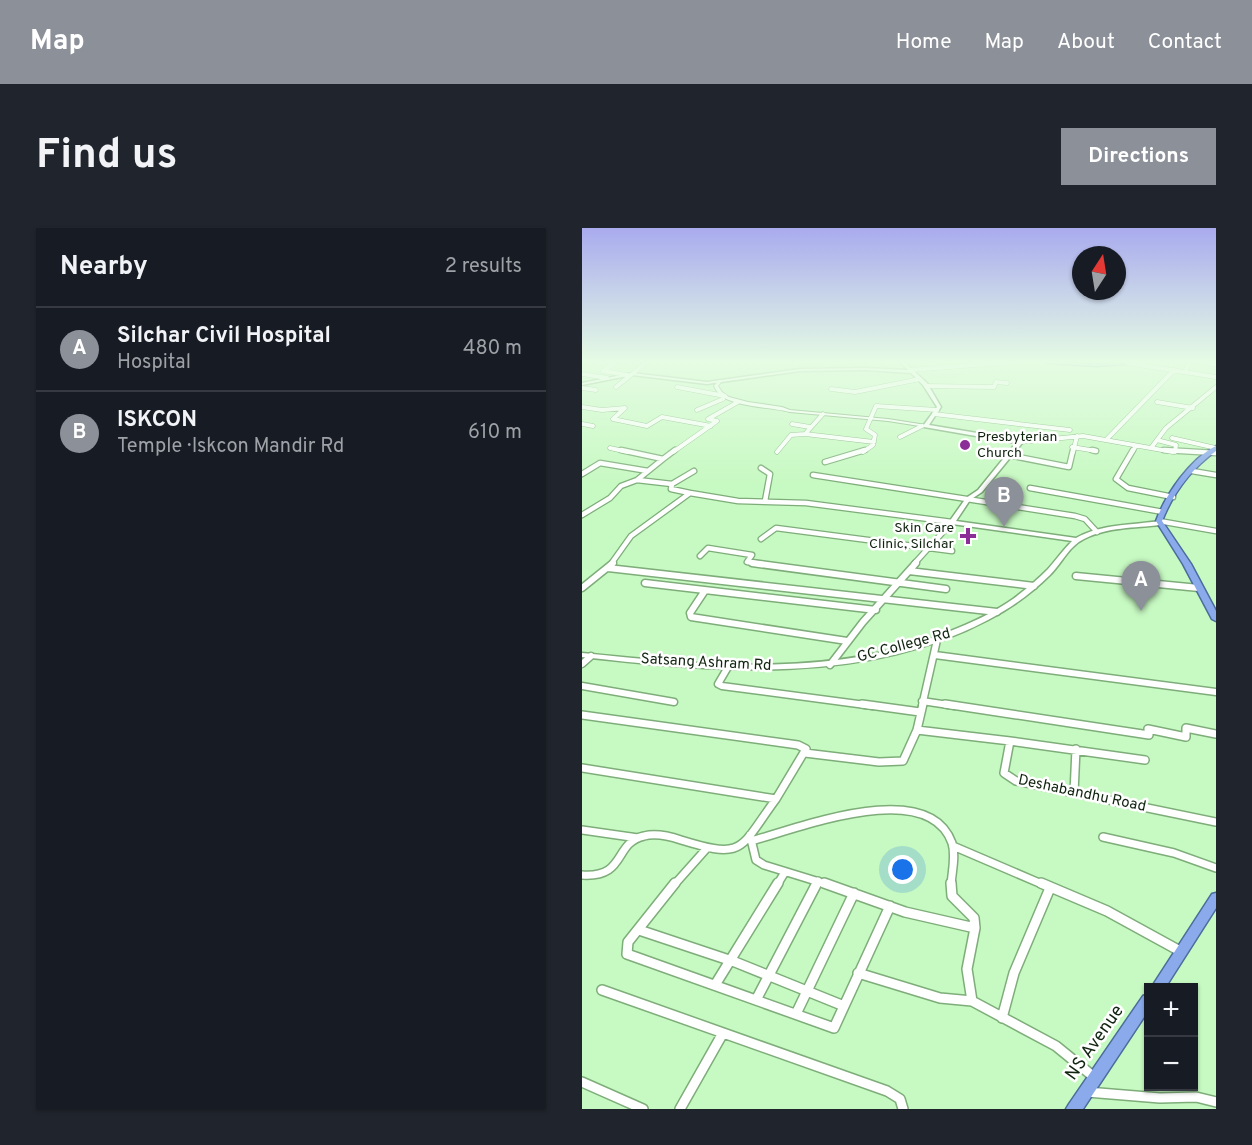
<!DOCTYPE html>
<meta charset="utf-8">
<style>
body{margin:0;font-family:Overpass,sans-serif;background:#20242c;color:#f1f3f6}
.controls{position:absolute;right:18px;bottom:18px;display:grid;overflow:hidden;border-radius:0px;box-shadow:0 2px 4px #0004}
.controls button{width:54px;height:54px;display:grid;place-items:center;padding:0;border:0;border-bottom:2px solid #363941;background:#171b24;color:#f1f3f6;font:30px sans-serif}
.compass{position:absolute;left:490px;top:18px;width:54px;height:54px;border-radius:50%;background:#171b24;box-shadow:0 2px 4px #0004;rotate:12deg}
.you{position:absolute;left:321px;top:642px;width:21px;height:21px;margin:-15px;border:4px solid #fff;border-radius:50%;background:#1a73e8;box-shadow:0 0 0 9px #1a73e833}
.badge{display:grid;place-items:center;width:39px;height:39px;border-radius:50%;background:#8c9099;color:#fff;font-size:20px;font-weight:700}
.pin{position:absolute;translate:-50% -50px;filter:drop-shadow(0 2px 3px #0008)}
.pin::after{content:'';position:absolute;top:32px;width:21px;height:18px;background:inherit;clip-path:polygon(0 0,100% 0,50% 100%)}
.list{margin:0;padding:0;list-style:none}
h2{display:flex;justify-content:space-between;align-items:center;height:78px;margin:0;padding:0 24px;font-size:26px}
h2 small{font-size:20px;font-weight:400;color:#9ea1a6}
.list li{display:grid;grid-template-columns:39px 1fr auto;gap:18px;align-items:center;box-sizing:border-box;height:84px;padding:0 24px;border-top:2px solid #363941}
.list b{display:block;font-size:22px;white-space:nowrap}
.list p{margin:0;font-size:20px;white-space:nowrap;color:#9ea1a6}
.list em{font-size:20px;font-style:normal;color:#9ea1a6}
.map{position:relative;flex:none;width:634px;height:881px;overflow:hidden;border-radius:0px}
header{display:flex;align-items:center;gap:36px;box-sizing:border-box;height:84px;padding:0 30px;background:#8c9099;color:#fff}
header strong{font-size:28px}
nav{display:flex;gap:33px;margin-inline-start:auto;font-size:21px}
.intro{display:flex;align-items:center;justify-content:space-between;box-sizing:border-box;height:144px;padding:0 36px}
h1{margin:0;font-size:42px}
.button{padding:15px 27px;border-radius:0px;background:#8c9099;color:#fff;font-size:21px;font-weight:700}
main{display:flex;gap:36px;padding:0 36px}
aside{flex:1;background:#171b24;border-radius:0px;box-shadow:0 2px 4px #0004}
.map>svg:first-child{display:block}
.lines{fill:none;stroke-linecap:round;stroke-linejoin:round}
.minor-far4-casing{stroke:#7ead7a;stroke-width:5}
.minor-far3-casing{stroke:#7ead7a;stroke-width:7}
.minor-far2-casing{stroke:#7ead7a;stroke-width:9}
.minor-far1-casing{stroke:#7ead7a;stroke-width:10}
.minor-casing{stroke:#7ead7a;stroke-width:12}
.tertiary-casing{stroke:#7ead7a;stroke-width:2}
.secondary-casing{stroke:#7ead7a;stroke-width:3}
.primary-casing{stroke:#4c6d9b;stroke-width:3}
.trunk-casing{stroke:#4c6d9b;stroke-width:3}
.minor-far4{stroke:#fff;stroke-width:4}
.minor-far3{stroke:#fff;stroke-width:4.5}
.minor-far2{stroke:#fff;stroke-width:6}
.minor-far1{stroke:#fff;stroke-width:7}
.minor{stroke:#fff;stroke-width:9}
.tertiary{fill:#fff;fill-rule:evenodd}
.secondary{fill:#fff;fill-rule:evenodd}
.primary{fill:#a7bff0;fill-rule:evenodd}
.trunk{fill:#8aaaeb;fill-rule:evenodd}
.poi-dot{fill:#8c2e98;stroke:#fff;stroke-width:2}
.labels{text-anchor:middle;dominant-baseline:central;stroke-width:5;stroke-linejoin:round;paint-order:stroke}
.far-poi-label{font-size:14px;fill:#112410;stroke:#fff;text-anchor:start}
.street-label{font-size:15px;fill:#112410;stroke:#fff}
.near-street-label{font-size:18px;fill:#112410;stroke:#fff}
</style>
<header>
<strong>Map</strong>
<nav><a>Home</a><a>Map</a><a>About</a><a>Contact</a></nav>
</header>
<div class="intro"><h1>Find us</h1><a class="button">Directions</a></div>
<main>
<aside>
<h2>Nearby<small>2 results</small></h2>
<ul class="list">
<li><span class="badge">A</span><div><b>Silchar Civil Hospital</b><p>Hospital</p></div><em>480 m</em></li>
<li><span class="badge">B</span><div><b>ISKCON</b><p>Temple · Iskcon Mandir Rd</p></div><em>610 m</em></li>
</ul>
</aside>
<div class="map">
<svg width="634" height="881" viewBox="0 0 634 881">
<rect width="100%" height="100%" fill="#c7f9c2"/>
<g class="lines">
<defs>
<path id="minor-far4" d="M26 134 32 136 21 143 45 147
M619 134 634 137
M545 135 634 149
M328 142 431 134
M603 144 608 134
M0 146 25 150
M344 158 412 159 414 154 425 155
M34 159 65 134
M95 159 143 168
M0 160 14 162
M249 161 273 164 338 151
M575 174 611 180
M0 179 20 182 43 180 31 191 65 198 80 189 129 198
M115 182 141 171
M352 186 488 202
M126 191 156 174
M0 196 11 198
M210 196 228 199
M223 206 292 214
M318 209 340 198
M590 210 634 220
M524 212 592 142
M575 212 594 217 593 224
M438 214 501 208 591 224
M490 219 514 223
M28 220 46 224
M569 220 584 200 634 159
M91 224 135 193 126 191
M195 224 209 207 223 206 241 186
M281 224 291 217 293 207 284 201 294 178 355 182
M491 224 495 208
M550 224 554 218"/>
<path id="minor-far3" d="M510 222 514 223
M551 222 534 251 546 260 591 269
M582 222 634 225
M426 227 487 239 491 222
M81 231 93 222
M243 234 283 222
M179 240 188 246 183 273
M610 243 634 247
M0 246 18 235 66 243
M231 247 493 288 503 291 515 304
M55 252 90 256 89 261 108 265
M90 256 112 243
M448 260 581 284
M0 287 28 270 39 258 55 252 81 231 39 222
M577 293 634 303
M179 311 194 300 370 323
M118 328 126 320 170 327 165 334 181 336
M29 336 49 308 108 265 156 273 224 275 370 294
M332 336 370 294"/>
<path id="minor-far2" d="M170 335 364 361
M26 340 415 384
M327 343 452 358
M494 348 617 360
M63 355 294 382
M0 360 31 335
M122 364 108 385 109 389 265 413
M353 427 634 464
M0 436 9 428
M248 437 281 394 334 335
M146 439 136 456 140 458 291 478
M0 458 92 474
M340 473 373 478
M340 478 355 412"/>
<path id="minor-far1" d="M280 476 338 484
M363 476 567 507 566 501 604 509V500L634 506
M0 487 216 517 224 521 194 571 0 540
M335 502 428 513 422 545 434 553 634 594
M428 513 563 532
M223 525 297 534 321 533 335 502 341 476
M492 565 494 521
M0 602 56 610
M168 607 174 632 182 637 247 657
M521 609 592 625 634 640
M169 613C215 601 346 548 370 615 374 628 370 643 369 657
M371 618 462 657
M0 647C45 650 31 615 62 608 74 605 87 608 99 612 164 632 157 621 194 571
M92 657 125 620
M195 657 203 644
M234 657 236 653"/>
<path id="minor" d="M93 655 46 714 45 726 252 800 308 678
M242 655 323 684 393 700
M369 655 370 668 392 690 393 700 385 741 390 773 474 818 512 849
M459 655 525 683 598 723
M57 702 153 734 262 778
M276 745 358 770 390 773
M133 757 196 655
M20 762 305 863 318 871 321 881
M174 772 235 655
M214 786 272 665
M420 790 432 745 468 660
M0 854 61 881
M505 864 578 870 614 869 634 874
M98 881 141 805"/>
<path id="tertiary" d="M137 152 140 153 136 158 140 164 147 169 166 174 200 179 208 182 306 191 344 197 346 198 344 199 306 193 208 184C190 179 150 179 137 166 136 165 133 160 132 158Z"/>
<path id="secondary" d="M318 134H322L345 155 359 179 347 197 438 212 441 214 400 264 388 272 374 293 494 310C519 296 550 297 578 293L581 295 578 297C553 300 525 299 502 311 487 318 480 335 468 347 450 365 429 380 406 392 281 458 135 444 0 429V425C121 437 250 451 366 404 389 395 411 385 431 371 443 362 455 352 466 341 474 332 481 322 490 313L370 296 367 294 384 270 396 262 434 215 342 199 341 198 355 179 341 157 329 145 283 142 218 143 125 156 50 147 0 157V155L50 145 125 154 218 141 283 140 326 142Z"/>
<path id="primary" d="M464 134 515 136 555 134 553 135 515 138 466 135Z"/>
<path id="trunk" d="M634 218V223C610 240 591 265 580 293L609 336 634 383V393L630 391 601 336 574 293C584 266 608 231 634 218Z
M634 665V680L583 760H569L630 666Z
M566 766V783L501 881H484L487 876 561 768Z"/>
</defs>
<use href="#minor-far4" class="minor-far4-casing"/>
<use href="#minor-far3" class="minor-far3-casing"/>
<use href="#minor-far2" class="minor-far2-casing"/>
<use href="#minor-far1" class="minor-far1-casing"/>
<use href="#minor" class="minor-casing"/>
<use href="#tertiary" class="tertiary-casing"/>
<use href="#secondary" class="secondary-casing"/>
<use href="#primary" class="primary-casing"/>
<use href="#trunk" class="trunk-casing"/>
<use href="#minor-far4" class="minor-far4"/>
<use href="#minor-far3" class="minor-far3"/>
<use href="#minor-far2" class="minor-far2"/>
<use href="#minor-far1" class="minor-far1"/>
<use href="#minor" class="minor"/>
<use href="#tertiary" class="tertiary"/>
<use href="#secondary" class="secondary"/>
<use href="#primary" class="primary"/>
<use href="#trunk" class="trunk"/>
</g>
<linearGradient id="sky" x2="0" y2="1"><stop stop-color="#a9abee"/><stop offset="0.52" stop-color="#e6fce4"/><stop offset="1" stop-color="#e6fce4" stop-opacity="0"/></linearGradient>
<rect width="634" height="257" fill="url(#sky)"/>
<g class="poi-dot">
<circle cx="383" cy="217" r="6"/>
<path d="M383 299h6v6h6v6h-6v6h-6v-6h-6v-6h6z"/>
</g>
<g class="labels">
<g class="far-poi-label">
<text x="395" y="209">Presbyterian<tspan x="395" dy="16">Church</tspan></text>
<text x="372" y="300" text-anchor="end">Skin Care<tspan x="372" dy="16">Clinic, Silchar</tspan></text>
</g>
<g class="street-label">
<text transform="translate(322 418) rotate(-15)">GC College Rd</text>
<text transform="translate(124 435) rotate(3)">Satsang Ashram Rd</text>
<text transform="translate(500 566) rotate(12)">Deshabandhu Road</text>
</g>
<g class="near-street-label">
<text transform="translate(513 815) rotate(-55)">NS Avenue</text>
</g>
</g>
</svg>
<div class="controls">
<button>+</button>
<button>−</button>
</div>
<svg class="compass" viewBox="-18 -18 36 36"><path d="M0-13l5 13h-10z" fill="#e53935"/><path d="M0 13l5-13h-10z" fill="#9ea1a6"/></svg>
<div class="you"></div>
<div class="pin badge" style="left:559px;top:383px">A</div>
<div class="pin badge" style="left:422px;top:299px">B</div>
</div>
</main>
